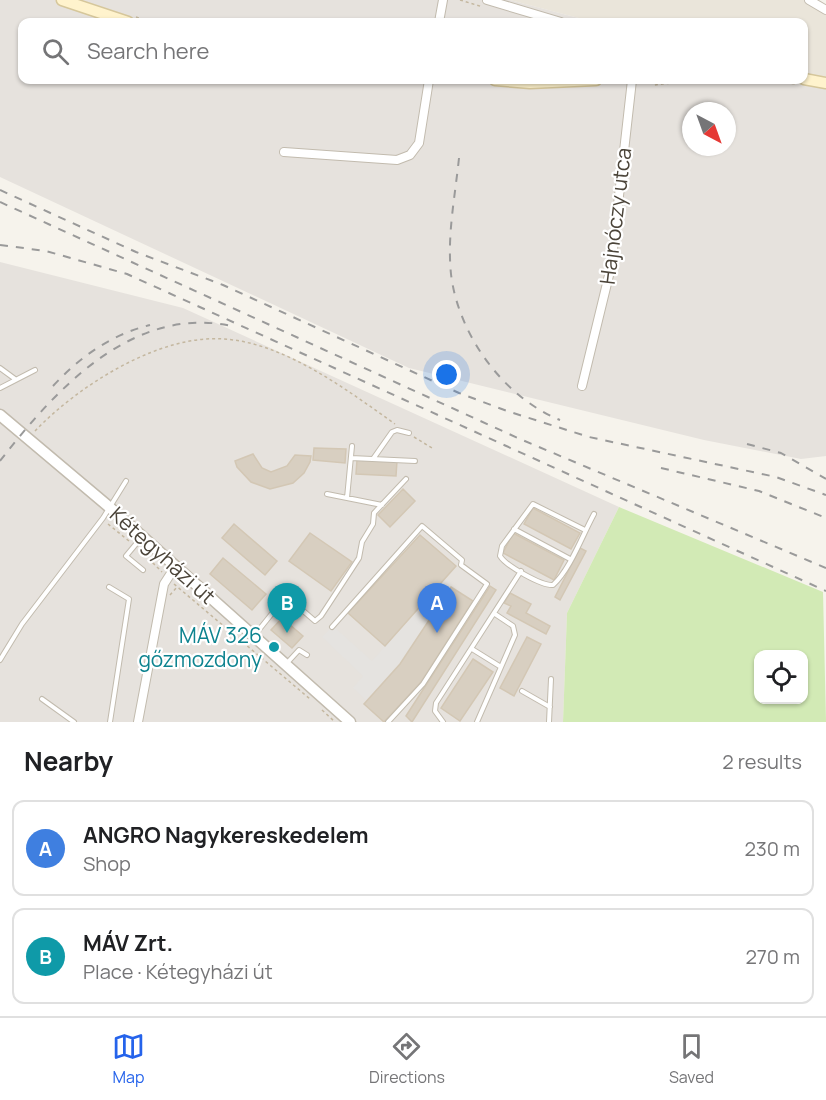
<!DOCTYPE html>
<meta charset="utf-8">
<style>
body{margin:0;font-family:Manrope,sans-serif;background:#f2f2f2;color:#202124}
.controls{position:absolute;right:18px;bottom:18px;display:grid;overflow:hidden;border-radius:12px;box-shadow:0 2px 4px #0004}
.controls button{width:54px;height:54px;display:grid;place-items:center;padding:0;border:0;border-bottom:2px solid #e0e0e0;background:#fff;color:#202124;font:30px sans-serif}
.compass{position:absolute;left:682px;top:102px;width:54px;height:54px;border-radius:50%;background:#fff;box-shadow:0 2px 4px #0004;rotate:139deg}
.you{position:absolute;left:447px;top:375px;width:21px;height:21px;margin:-15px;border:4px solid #fff;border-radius:50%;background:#1a73e8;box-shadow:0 0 0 9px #1a73e833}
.badge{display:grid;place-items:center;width:39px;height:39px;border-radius:50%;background:#2563eb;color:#fff;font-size:20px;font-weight:700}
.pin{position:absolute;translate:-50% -50px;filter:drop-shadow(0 2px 3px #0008)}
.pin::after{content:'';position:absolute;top:32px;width:21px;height:18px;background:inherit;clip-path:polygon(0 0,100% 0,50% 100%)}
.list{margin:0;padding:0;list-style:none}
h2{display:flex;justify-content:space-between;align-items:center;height:78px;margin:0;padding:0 24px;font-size:26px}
h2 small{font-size:20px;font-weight:400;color:#757577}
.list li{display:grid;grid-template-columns:39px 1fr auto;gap:18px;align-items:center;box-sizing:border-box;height:96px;margin:0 12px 12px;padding:0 12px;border:2px solid #e0e0e0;border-radius:12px}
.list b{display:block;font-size:22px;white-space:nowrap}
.list p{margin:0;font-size:20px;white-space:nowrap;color:#757577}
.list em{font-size:20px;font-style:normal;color:#757577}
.icon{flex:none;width:33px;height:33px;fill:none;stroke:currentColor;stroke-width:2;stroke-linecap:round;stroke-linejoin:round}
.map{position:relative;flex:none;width:826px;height:722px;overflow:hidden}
.search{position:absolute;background:#fff;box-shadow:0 2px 4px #0004;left:18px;right:18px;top:18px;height:66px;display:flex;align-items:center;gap:15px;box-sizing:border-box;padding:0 21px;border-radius:12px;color:#757577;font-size:22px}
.sheet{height:294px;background:#fff}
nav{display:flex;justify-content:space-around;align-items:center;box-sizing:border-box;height:84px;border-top:2px solid #e0e0e0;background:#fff;font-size:16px;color:#757577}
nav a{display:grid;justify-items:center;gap:3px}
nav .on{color:#2563eb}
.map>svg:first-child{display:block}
.residential{fill:#eae5da}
.industrial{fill:#e6e2dd;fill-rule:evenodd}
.green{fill:#d2eab5;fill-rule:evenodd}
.parking{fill:#e5e3e0}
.building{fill:#d8cfc1;stroke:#d3c7b4;stroke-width:1.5}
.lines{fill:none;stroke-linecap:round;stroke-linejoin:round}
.service-casing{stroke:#c2bbae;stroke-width:6}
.minor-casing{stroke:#c2bbae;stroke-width:10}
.tertiary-casing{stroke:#c2bbae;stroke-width:13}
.secondary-casing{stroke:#d6c79b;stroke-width:13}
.path{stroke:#c4b79f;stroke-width:1.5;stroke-dasharray:3 3;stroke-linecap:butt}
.service{stroke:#fff;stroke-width:4}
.minor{stroke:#fff;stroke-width:8}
.tertiary{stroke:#fff;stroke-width:10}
.secondary{stroke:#fff3cd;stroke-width:10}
.rail{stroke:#9a9a9a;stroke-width:2;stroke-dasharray:8 8;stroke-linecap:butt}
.culture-dot{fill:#0f9aa8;stroke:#fff;stroke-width:2}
.labels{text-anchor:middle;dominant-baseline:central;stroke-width:4.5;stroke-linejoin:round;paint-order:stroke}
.street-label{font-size:21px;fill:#4b4439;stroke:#fff}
.culture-label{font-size:21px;fill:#0d838f;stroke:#fff;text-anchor:end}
</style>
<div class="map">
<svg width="826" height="722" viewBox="0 0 826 722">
<rect width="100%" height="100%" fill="#f6f3ec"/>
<path class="residential" d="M510 0H809L826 11V84L804 80V22H594Z"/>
<path class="industrial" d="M0 0H510L594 22H22V80H803L826 84V456L801 459 704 440 409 368 0 177ZM691 111H727V147H691Z
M0 262 183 308 619 507 567 613 563 722H0Z"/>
<path class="green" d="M619 507 823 592 826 722H563L567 613ZM758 654H804V700H758Z"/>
<path class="parking" d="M449 579 451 587 400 664 367 701 353 688 363 676 322 637 333 626 372 661 443 581Z"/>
<path class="building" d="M314 448 346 449 345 463 313 460Z
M253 454 262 468 271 472 287 466 295 455 311 456 310 462 304 473 293 483 270 489 251 482 237 467 235 461Z
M357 460 397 461 396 476 356 474Z
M403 489 415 501 390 527 378 515Z
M533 508 580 533 571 549 524 524Z
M234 524 277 561 265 575 222 538Z
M310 533 352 562 331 591 289 561Z
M513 533 564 560 554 580 503 553Z
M420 535 456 566 385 646 348 613Z
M580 548 586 551 560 600 555 597Z
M223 558 266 594 252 610 210 574Z
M490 586 496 590 412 722 406 716Z
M451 587 473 601 421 682 384 722 364 704 400 664Z
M510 593 531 604 526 613 550 626 546 634 507 613 511 606 504 603Z
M282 618 303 636 292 648 271 630Z
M527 637 541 644 514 696 500 688Z
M473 659 493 672 460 721 441 708Z"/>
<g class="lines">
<defs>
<path id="service" d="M0 368 15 379
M0 388 35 370
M351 458 415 461
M373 459 392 432 397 430 409 433
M327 494 382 505
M347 498 352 446
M514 529 570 559
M585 530 533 504 502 546 500 556C506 566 542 586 553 585 570 570 583 534 594 514
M141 538 126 556 143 570
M109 587 129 599 110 722
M332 627 422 526 462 560 461 565 487 584 423 684 388 722
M254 636 286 596 315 621 321 616 359 558 362 542 373 524 374 513 406 479
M472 649 501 667
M0 660 22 624 103 518 126 481
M287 663 299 650 307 655
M522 691 550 707
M42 699 74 722
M443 722 435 711 436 703 521 571
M477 722 515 635 513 626 495 614
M549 722 551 679"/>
<path id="minor" d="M487 0 561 22
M809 0 826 10
M439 22 443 0
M284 152 397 160 410 155 419 143 429 80
M582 386 611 267 632 80
M138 722 164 584 175 567"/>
<path id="tertiary" d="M0 415 108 506 350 722"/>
<path id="secondary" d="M62 0 128 22
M804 79 826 83
M495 80 530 83 596 80"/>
</defs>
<use href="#service" class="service-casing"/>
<use href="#minor" class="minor-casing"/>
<use href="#tertiary" class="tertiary-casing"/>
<use href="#secondary" class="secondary-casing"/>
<path class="path" d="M460 0 483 7
M136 17 152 22
M653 80 654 85 697 80
M768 80 796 84
M35 431C78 386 159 334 224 339 285 343 347 390 395 424
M414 437 432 448
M108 524 129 541
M140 550 162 572
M174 584 310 699
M170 595 177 587
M322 710 335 722"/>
<use href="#service" class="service"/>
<use href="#minor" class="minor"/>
<use href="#tertiary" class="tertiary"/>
<use href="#secondary" class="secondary"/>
<path class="rail" d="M459 158C455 197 447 235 451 274 458 334 503 397 560 420
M0 190 136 252 223 285 459 393 507 411 589 437 776 477 826 495
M0 202 520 439 826 568
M0 245 46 251 127 274 826 591
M53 386C80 357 110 335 150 325
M747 444 781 453 826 479
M0 461C55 390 134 302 236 327
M661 468 759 491 826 518"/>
</g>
<circle class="culture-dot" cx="274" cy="647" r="6"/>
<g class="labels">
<g class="street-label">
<text transform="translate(615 216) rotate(-83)">Hajnóczy utca</text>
<text transform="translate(163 555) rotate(42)">Kétegyházi út</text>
</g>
<g class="culture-label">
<text x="262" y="635">MÁV 326<tspan x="262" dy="24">gőzmozdony</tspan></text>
</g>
</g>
</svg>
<div class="controls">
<button><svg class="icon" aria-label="locate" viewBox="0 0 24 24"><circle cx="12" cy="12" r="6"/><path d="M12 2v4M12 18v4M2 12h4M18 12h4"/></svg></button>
</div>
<svg class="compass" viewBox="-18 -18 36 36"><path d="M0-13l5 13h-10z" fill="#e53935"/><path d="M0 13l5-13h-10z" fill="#757577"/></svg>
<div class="you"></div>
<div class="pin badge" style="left:437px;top:633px;background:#3f7fe0">A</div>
<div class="pin badge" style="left:287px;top:633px;background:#0f9aa8">B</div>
<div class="search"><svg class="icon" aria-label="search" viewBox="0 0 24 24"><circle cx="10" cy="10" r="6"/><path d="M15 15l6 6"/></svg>Search here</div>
</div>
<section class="sheet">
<h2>Nearby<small>2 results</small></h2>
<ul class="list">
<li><span class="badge" style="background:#3f7fe0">A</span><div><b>ANGRO Nagykereskedelem</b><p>Shop</p></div><em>230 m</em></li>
<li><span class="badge" style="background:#0f9aa8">B</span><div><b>MÁV Zrt.</b><p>Place · Kétegyházi út</p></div><em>270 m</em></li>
</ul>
</section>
<nav>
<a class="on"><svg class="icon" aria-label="map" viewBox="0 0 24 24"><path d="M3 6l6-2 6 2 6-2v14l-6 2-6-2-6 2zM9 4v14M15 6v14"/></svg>Map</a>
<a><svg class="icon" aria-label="directions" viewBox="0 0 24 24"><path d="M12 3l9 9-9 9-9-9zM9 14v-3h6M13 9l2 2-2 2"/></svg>Directions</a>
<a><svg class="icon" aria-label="saved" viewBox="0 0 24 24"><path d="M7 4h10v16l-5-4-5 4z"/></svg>Saved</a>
</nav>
